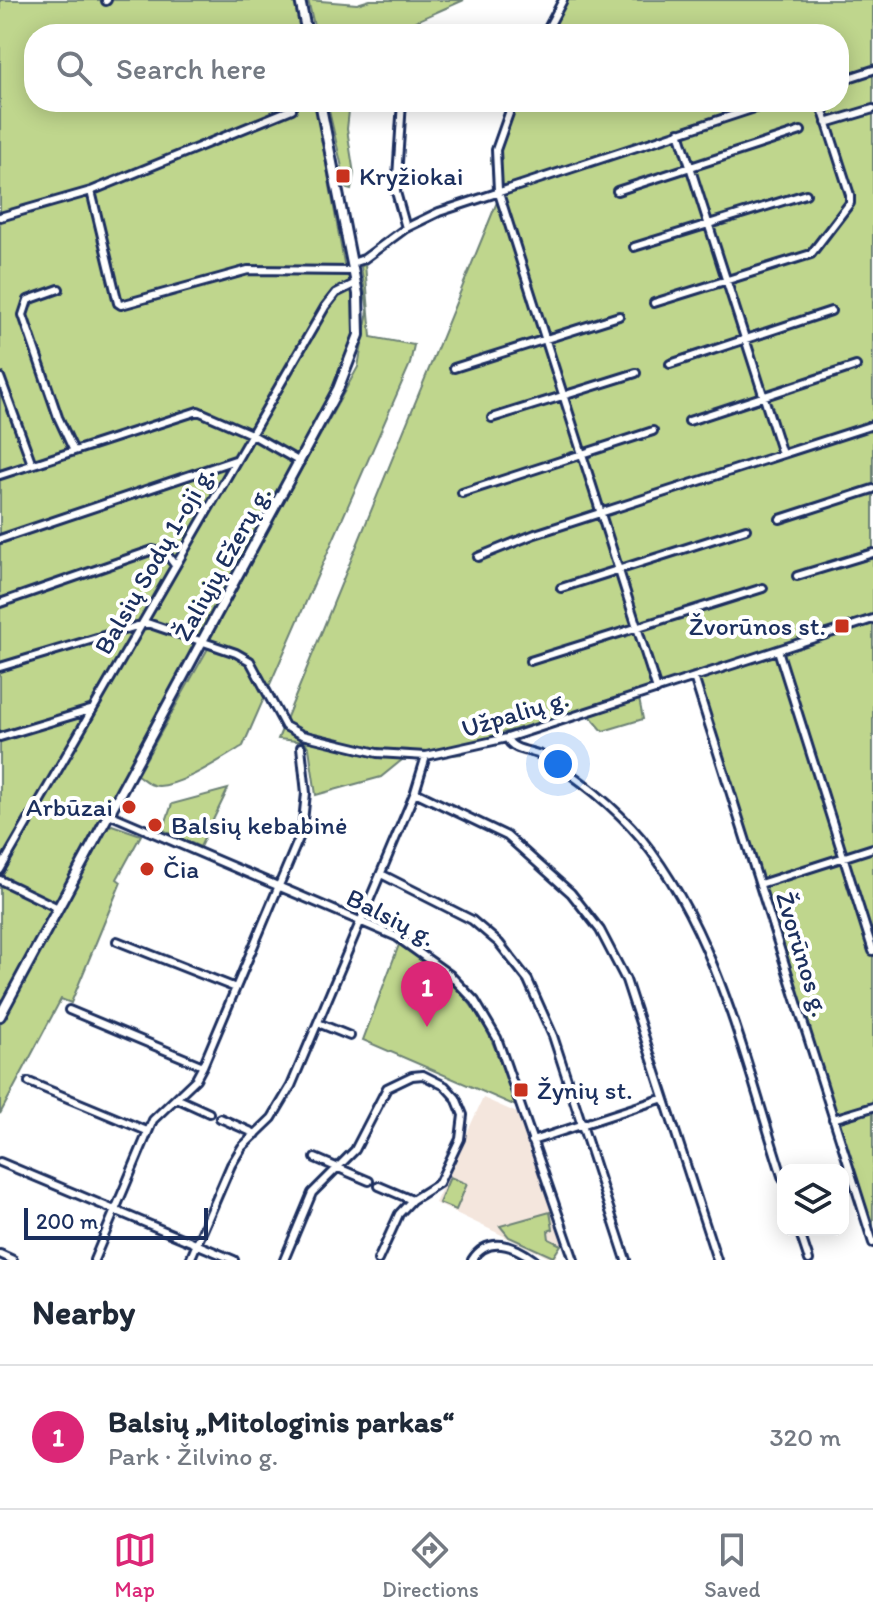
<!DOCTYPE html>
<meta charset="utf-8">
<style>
body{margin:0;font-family:Itim,sans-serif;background:#f2f2f3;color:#1f2937}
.controls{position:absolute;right:24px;bottom:24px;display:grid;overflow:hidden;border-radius:16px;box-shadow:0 4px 20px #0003}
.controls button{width:72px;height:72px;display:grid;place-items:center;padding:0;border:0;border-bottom:2px solid #e0e1e3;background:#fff;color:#1f2937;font:40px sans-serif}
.scale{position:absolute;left:24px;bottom:20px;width:184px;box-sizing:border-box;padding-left:8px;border:4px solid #1b2f5e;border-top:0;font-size:22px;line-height:28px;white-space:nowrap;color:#1b2f5e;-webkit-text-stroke:6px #fff;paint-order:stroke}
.you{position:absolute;left:558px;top:764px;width:28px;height:28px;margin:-20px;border:6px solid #fff;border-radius:50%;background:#1a73e8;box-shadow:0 0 0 12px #1a73e833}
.badge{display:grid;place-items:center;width:52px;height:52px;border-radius:50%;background:#db2777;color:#fff;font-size:26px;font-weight:700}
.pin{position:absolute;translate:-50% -66px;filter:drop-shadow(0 2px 4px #0008)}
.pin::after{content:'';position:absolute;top:42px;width:28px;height:24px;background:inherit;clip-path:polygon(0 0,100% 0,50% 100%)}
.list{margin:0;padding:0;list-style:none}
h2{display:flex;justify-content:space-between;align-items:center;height:104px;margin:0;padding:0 32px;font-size:34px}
h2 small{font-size:26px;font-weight:400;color:#747a83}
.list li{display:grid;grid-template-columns:52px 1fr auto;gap:24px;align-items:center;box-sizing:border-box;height:144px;padding:0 32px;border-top:2px solid #e0e1e3}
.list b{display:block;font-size:30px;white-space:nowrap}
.list p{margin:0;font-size:26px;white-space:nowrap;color:#747a83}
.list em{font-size:26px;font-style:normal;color:#747a83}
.icon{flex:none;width:44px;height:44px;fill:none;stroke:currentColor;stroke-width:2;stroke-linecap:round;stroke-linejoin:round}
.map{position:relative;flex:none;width:873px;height:1260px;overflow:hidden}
.search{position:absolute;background:#fff;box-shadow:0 4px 20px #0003;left:24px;right:24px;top:24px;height:88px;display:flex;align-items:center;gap:20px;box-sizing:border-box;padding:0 28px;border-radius:32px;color:#747a83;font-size:30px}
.sheet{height:248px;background:#fff}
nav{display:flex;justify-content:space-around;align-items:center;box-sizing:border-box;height:112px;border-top:2px solid #e0e1e3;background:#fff;font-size:22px;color:#747a83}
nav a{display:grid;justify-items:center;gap:4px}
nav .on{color:#db2777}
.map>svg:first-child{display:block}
.built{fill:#f4e6dd}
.green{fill:#bfd68d;stroke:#6d8276;stroke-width:2}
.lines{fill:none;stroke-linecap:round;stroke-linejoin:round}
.minor-casing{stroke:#1b2f5e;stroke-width:12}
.secondary-casing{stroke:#1b2f5e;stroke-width:14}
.minor{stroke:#fff;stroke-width:6}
.secondary{stroke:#fff;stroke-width:8}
.poi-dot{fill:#c8321e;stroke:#fff;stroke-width:3}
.labels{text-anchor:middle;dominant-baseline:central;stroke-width:8;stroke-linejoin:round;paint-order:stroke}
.poi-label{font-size:26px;fill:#1b2f5e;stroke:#fff;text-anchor:start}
.street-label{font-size:26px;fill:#1b2f5e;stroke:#fff}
</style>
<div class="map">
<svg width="873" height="1260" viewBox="0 0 873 1260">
<rect width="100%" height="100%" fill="#fff"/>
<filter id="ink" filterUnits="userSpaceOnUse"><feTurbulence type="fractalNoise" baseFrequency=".0125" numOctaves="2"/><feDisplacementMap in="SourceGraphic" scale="16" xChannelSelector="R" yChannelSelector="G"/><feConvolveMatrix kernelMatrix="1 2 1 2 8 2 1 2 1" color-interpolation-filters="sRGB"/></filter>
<g filter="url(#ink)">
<path class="built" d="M483 1098 517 1113 563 1243 554 1260 435 1203Z"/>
<path class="green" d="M0 0H296L302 34H34V102H315L345 269C364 300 355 333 346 366L0 1008Z
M308 0 357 4 370 0H464L387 34H316Z
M559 0H873V1235L691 676 460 746 461 754 402 760 381 777 316 795 309 748 305 742 278 739 497 202 491 161 510 102H839V34H543Z
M327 102H350L347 129 354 174 351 190 347 189Z
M365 264 371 337 414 345 410 364 243 746C226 756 173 792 153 785 148 784 142 778 137 775L211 643 210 635 358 367 368 311 361 267Z
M639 699 643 719 603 731 590 716Z
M228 789 200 847 163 830 172 804Z
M112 825 141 835 117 879 121 882 71 1003 61 999 0 1114V1023L105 829Z
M400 942C476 996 487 1019 516 1106L363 1040Z
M450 1177 467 1184 456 1210 439 1203Z
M550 1212 553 1229 548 1231 549 1239 561 1245 553 1257 509 1237 500 1226Z"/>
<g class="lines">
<defs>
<path id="minor" d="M106 1 107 0
M545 34 563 0
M839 81 873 70
M402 102 396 192 406 228
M513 102 496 150 498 190 657 690
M826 123 873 109
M679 132 782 454
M91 191 118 303 121 305 248 270 354 271
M617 191 801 131
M0 217 91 191 292 109
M634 247 806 194
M352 263 364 259 406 228 439 212 773 102
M59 289 28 300 23 315 58 417 73 449
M654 303 811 254 850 203V195L820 102
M670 364 831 311
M454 368 619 316
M0 377 32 464
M492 418 636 373
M689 421 856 366
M0 475 198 411 251 434 300 462
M462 493 653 431
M780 519 873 489
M0 539 235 460
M478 557 535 534 873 425
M797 576 873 553
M561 588 746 529
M0 603 153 550 166 553 174 564
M778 650 873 951
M530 661 763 588
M0 667 147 623 236 653 250 661 285 726 302 735 377 753 426 756 507 738 873 619
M694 677 873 1243
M0 737 90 710
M507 738C512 751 531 750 543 756 578 777 615 807 641 838 718 934 746 1065 783 1179
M415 792 507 836 571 893 600 930 626 980 717 1260
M109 814 397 937 450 975 475 1001 497 1038 574 1260
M0 870 325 307 336 293 356 283
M381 874 472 920 499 943 528 980 553 1036 626 1260
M0 880 58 908
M760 884 873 848
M117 941 236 988
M69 1010 203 1066
M318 1023 350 1036
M29 1082 147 1131
M176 1098 209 1113
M220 1118 256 1134
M833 1119 873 1107
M532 1141 664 1098
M315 1158 369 1181
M0 1162 234 1260
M379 1186 412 1200
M799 1230 809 1260
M0 1254 13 1260
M94 1260 153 1120 196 1079 203 1066 302 831 306 793 301 747
M190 1260 231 1165 242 1147 272 1118 291 1086 415 792 426 756
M284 1260 312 1193 355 1150 387 1088 412 1076 423 1075 445 1086 456 1098 463 1115 460 1139 439 1183 412 1200 399 1214 378 1260
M472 1260C488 1235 514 1245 534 1260"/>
<path id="secondary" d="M300 0 307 34
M0 1016 338 389 359 335 358 294 320 102"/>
</defs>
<use href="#minor" class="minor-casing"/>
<use href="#secondary" class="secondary-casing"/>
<use href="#minor" class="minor"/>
<use href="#secondary" class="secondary"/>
</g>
</g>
<g class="poi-dot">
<rect x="335" y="168" width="16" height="16" rx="4"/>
<rect x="834" y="618" width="16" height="16" rx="4"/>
<circle cx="129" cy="807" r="8"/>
<circle cx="155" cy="825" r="8"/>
<circle cx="147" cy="869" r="8"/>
<rect x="513" y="1082" width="16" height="16" rx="4"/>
</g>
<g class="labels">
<g class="poi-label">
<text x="359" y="176">Kryžiokai</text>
<text x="826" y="626" text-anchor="end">Žvorūnos st.</text>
<text x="113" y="807" text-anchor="end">Arbūzai</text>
<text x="171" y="825">Balsių kebabinė</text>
<text x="163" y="869">Čia</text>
<text x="537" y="1090">Žynių st.</text>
</g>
<g class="street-label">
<text transform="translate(154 560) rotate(-60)">Balsių Sodų 1-oji g.</text>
<text transform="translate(222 563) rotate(-61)">Žaliųjų Ežerų g.</text>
<text transform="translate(515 713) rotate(-17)">Užpalių g.</text>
<text transform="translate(391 917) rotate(27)">Balsių g.</text>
<text transform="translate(803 954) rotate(73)">Žvorūnos g.</text>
</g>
</g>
</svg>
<div class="controls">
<button><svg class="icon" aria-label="layers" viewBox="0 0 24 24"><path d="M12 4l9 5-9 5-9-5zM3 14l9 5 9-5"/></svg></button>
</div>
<div class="scale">200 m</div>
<div class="you"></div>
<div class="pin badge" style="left:427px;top:1027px">1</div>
<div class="search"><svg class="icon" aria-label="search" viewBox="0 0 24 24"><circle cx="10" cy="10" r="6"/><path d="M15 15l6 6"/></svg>Search here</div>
</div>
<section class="sheet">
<h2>Nearby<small></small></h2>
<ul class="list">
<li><span class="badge">1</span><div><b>Balsių „Mitologinis parkas“</b><p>Park · Žilvino g.</p></div><em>320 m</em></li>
</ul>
</section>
<nav>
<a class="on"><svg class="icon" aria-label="map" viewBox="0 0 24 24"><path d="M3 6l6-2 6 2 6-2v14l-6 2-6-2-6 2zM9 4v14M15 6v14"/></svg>Map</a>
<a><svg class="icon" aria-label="directions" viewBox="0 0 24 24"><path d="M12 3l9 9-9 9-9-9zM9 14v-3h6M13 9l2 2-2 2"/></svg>Directions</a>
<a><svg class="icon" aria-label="saved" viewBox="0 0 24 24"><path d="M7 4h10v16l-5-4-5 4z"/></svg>Saved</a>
</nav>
